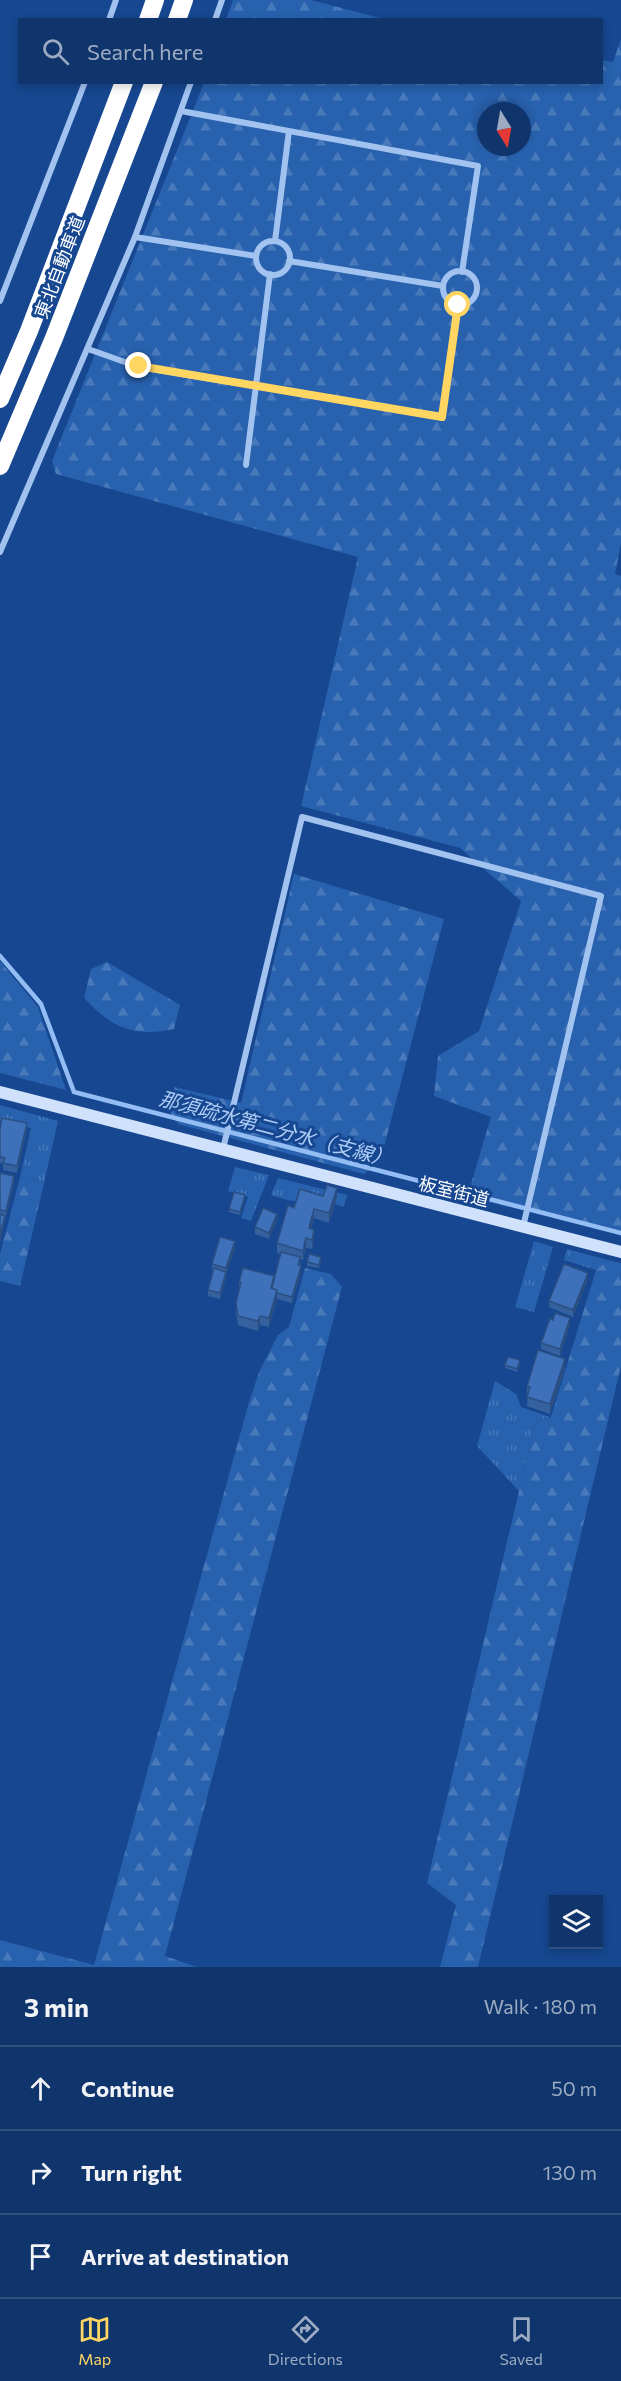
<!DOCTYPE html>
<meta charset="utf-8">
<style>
body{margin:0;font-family:Commissioner,"Noto Sans JP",sans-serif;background:#193d72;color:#f1f3f6}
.controls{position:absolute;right:18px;bottom:18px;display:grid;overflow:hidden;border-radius:0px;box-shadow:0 3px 9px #0003}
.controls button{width:54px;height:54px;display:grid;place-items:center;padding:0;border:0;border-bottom:2px solid #30507f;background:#10356c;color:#f1f3f6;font:30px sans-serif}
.compass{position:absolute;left:477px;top:102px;width:54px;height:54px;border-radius:50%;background:#10356c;box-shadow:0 3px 9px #0003;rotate:169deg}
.stop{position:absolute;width:18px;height:18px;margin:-14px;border:4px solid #ffd661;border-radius:50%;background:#fff}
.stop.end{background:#ffd661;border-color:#fff;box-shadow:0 2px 6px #0008}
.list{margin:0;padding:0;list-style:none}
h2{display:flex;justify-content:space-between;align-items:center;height:78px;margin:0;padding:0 24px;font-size:26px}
h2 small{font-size:20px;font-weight:400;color:#9cabc2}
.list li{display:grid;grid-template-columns:39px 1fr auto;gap:18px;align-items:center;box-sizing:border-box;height:84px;padding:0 24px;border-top:2px solid #30507f}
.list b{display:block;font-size:22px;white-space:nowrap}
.list em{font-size:20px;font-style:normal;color:#9cabc2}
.icon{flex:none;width:33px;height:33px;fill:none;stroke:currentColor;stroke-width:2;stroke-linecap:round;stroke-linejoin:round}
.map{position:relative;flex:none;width:621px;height:1967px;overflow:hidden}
.search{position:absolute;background:#10356c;box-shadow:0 3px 9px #0003;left:18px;right:18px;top:18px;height:66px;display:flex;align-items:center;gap:15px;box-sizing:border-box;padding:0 21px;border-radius:0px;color:#9cabc2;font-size:22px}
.sheet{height:330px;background:#10356c}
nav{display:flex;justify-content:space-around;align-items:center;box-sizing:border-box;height:84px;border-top:2px solid #30507f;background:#10356c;font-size:16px;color:#9cabc2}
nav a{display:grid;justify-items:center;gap:3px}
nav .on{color:#ffd661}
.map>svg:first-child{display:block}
.grass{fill:url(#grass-tufts)}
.forest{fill:url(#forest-firs);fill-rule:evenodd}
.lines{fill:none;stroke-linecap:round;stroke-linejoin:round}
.stream{stroke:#94bef3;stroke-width:4.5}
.street{stroke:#a2c3f0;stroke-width:6}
.secondary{stroke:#d0e1fb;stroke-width:12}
.highway{stroke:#fff;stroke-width:18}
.wall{fill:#35619f}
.shaded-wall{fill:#2b4f82}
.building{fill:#3e71b9;stroke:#2b4f82;stroke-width:1.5}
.route{stroke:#ffd661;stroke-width:8}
.labels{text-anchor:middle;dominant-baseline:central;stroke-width:6;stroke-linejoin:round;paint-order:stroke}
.street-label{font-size:18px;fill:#fff;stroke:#164790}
.water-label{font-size:20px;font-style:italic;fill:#aecdf7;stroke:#164790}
</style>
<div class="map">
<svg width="621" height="1967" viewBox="0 0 621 1967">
<defs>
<pattern id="grass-tufts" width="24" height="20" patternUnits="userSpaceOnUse" patternTransform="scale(1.5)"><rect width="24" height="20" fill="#2861ae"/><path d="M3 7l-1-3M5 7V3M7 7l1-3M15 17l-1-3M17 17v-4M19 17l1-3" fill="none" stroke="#4879ba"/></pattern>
<pattern id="forest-firs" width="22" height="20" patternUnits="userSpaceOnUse" patternTransform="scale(1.5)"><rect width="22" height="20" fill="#2861ae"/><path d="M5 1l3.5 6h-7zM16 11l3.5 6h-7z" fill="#4879ba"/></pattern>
</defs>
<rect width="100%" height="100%" fill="#164790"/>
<path class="grass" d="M0 1105 58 1121 44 1183 20 1177 31 1128 0 1121Z
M235 1167 269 1175 251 1221 241 1218 248 1197 228 1191Z
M278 1178 347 1195 344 1207 335 1204 336 1197C313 1206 294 1203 271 1195Z
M534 1241 553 1247 534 1312 515 1307Z
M567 1249 608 1260 596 1270 564 1260Z
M495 1381 516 1394 521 1407 550 1417 540 1420 534 1427 519 1491 477 1446Z"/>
<path class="forest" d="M233 0H311L384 19H226Z
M621 39V543L615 574 621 576V1233L467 1197 491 1117 434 1096 438 1056 479 1031 521 901 460 848 301 806 358 557 56 474 52 461 204 83 602 82V60L613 62ZM486 111H522V147H486Z
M294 874 444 919 380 1162 364 1174 178 1124 169 1111 175 1087 241 1103Z
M0 961 38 1007 66 1090 0 1073Z
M107 962 180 1005 174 1029C133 1038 111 1027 84 998L91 969Z
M20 1177 44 1183 20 1286 0 1281V1254Z
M608 1260 621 1263V1366L478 1967H440L456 1905 427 1883 534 1427 540 1420 551 1417 596 1270Z
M305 1268 331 1274 342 1287 165 1956 197 1967H0V1940L94 1965 249 1402 259 1372 278 1335 289 1327Z"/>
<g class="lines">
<path class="stream" d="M0 956 41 1004 74 1092 621 1233"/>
<path class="street" d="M109 20 116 0
M215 20 222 0
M181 111 478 166 462 272
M135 237 256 256
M275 241 289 131
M256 258a17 17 0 1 1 34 0a17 17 0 1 1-34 0Z
M289 261 443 286
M443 288a17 17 0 1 1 34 0a17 17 0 1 1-34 0Z
M0 301 85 82
M88 349 139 367 442 417 458 305
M246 465 270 274
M0 552 135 237 191 82
M223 1149 302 817 601 896 523 1227"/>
<path class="secondary" d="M0 1092 621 1252"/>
<path class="highway" d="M148 20 155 0
M177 20 184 0
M0 399 29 331 124 82
M0 466 54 338 154 82"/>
</g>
<path class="wall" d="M0 1128 27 1129 17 1173 3 1170V1164L0 1163Z
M0 1173 14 1182 0 1242Z
M323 1196 337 1197 329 1223 314 1218 311 1229 314 1239 312 1249 306 1248 303 1260 300 1259 301 1272 292 1303 277 1299 269 1327 260 1325 258 1331 238 1325 236 1313V1303L239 1291V1282L274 1279 281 1254 277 1253V1243L294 1208Z
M245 1198 240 1215 229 1212V1209Z
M277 1220 269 1239 255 1234V1227Z
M235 1248 226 1274V1278L220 1299 208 1296V1290L213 1270H212V1264Z
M321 1260 319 1268 307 1266V1262Z
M588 1279 573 1317 549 1307V1301Z
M570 1325 560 1356 541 1349V1343Z
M520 1364 517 1372 505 1368V1365Z
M565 1368 550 1414 527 1406 528 1395H527V1386Z"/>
<path class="shaded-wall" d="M27 1123V1129L17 1173V1166Z
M14 1176V1182L6 1217V1211Z
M337 1188V1197L329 1223V1213Z
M314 1209V1218L309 1238V1228Z
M277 1214V1220L269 1239V1233Z
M5 1216V1222L0 1242V1235Z
M314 1230V1239L312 1249V1240Z
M306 1238V1248L303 1260V1251Z
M235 1241V1248L226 1274V1268Z
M301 1266V1272L292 1303V1297Z
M226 1272V1278L220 1299V1293Z
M588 1273V1279L573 1317V1310Z
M277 1290V1299L269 1327V1318Z
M260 1316V1325L258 1331V1321Z
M570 1318V1325L560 1356V1349Z
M565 1359V1368L550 1414V1404Z"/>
<path class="building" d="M2 1118 27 1123 17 1166 3 1163 5 1158 0 1157V1128Z
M0 1173 14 1176 6 1211 0 1210Z
M327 1185 337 1188 329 1213 314 1209 309 1228 314 1230 312 1240 306 1238 303 1251 277 1243 288 1205 294 1208 300 1189 323 1196Z
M234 1192 245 1195 240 1212 229 1209Z
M263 1208 277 1214 269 1233 255 1227Z
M0 1214 5 1216 0 1235Z
M220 1237 235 1241 226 1268 212 1264Z
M281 1252 300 1257 298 1265 301 1266 292 1297 277 1293V1290L272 1288Z
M309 1254 321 1257 319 1265 307 1262Z
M564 1264 588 1273 573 1310 549 1301Z
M214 1268 226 1272 220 1293 208 1290Z
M243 1268 274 1276 271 1288 277 1290 269 1318 260 1316 258 1321 238 1316 236 1303 241 1282H239Z
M555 1313 570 1318 560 1349 541 1343 550 1318 553 1320Z
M538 1350 565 1359 550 1404 527 1397 530 1387 527 1386Z
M508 1357 520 1360 517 1369 505 1365Z"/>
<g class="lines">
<path class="route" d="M139 366 442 417 458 305"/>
</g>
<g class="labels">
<g class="street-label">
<text transform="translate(59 267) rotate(-69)">東北自動車道</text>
<text transform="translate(454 1191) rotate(14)">板室街道</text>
</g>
<g class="water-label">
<text transform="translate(276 1128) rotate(15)">那須疏水第二分水（支線）</text>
</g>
</g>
</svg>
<div class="controls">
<button><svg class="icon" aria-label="layers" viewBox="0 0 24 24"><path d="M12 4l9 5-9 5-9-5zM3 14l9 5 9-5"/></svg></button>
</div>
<svg class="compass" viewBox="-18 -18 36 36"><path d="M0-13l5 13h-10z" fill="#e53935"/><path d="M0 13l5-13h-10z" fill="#9cabc2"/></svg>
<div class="stop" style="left:458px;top:305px"></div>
<div class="stop end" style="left:139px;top:366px"></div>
<div class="search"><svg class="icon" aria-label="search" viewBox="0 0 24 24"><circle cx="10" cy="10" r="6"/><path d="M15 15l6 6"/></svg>Search here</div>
</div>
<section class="sheet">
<h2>3 min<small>Walk · 180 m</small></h2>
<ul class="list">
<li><svg class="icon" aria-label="ahead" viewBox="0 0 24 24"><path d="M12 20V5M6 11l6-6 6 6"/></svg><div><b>Continue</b></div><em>50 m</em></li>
<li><svg class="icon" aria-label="right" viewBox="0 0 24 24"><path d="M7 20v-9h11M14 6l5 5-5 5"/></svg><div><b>Turn right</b></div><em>130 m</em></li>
<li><svg class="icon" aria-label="arrive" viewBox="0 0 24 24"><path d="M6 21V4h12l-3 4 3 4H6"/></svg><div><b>Arrive at destination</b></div></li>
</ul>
</section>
<nav>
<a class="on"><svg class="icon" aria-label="map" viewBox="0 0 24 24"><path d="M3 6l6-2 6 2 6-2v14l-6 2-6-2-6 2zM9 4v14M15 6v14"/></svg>Map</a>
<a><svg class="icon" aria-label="directions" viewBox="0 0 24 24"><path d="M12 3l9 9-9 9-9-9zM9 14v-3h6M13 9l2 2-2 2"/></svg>Directions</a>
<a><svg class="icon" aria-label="saved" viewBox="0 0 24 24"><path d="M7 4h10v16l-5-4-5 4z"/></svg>Saved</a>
</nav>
